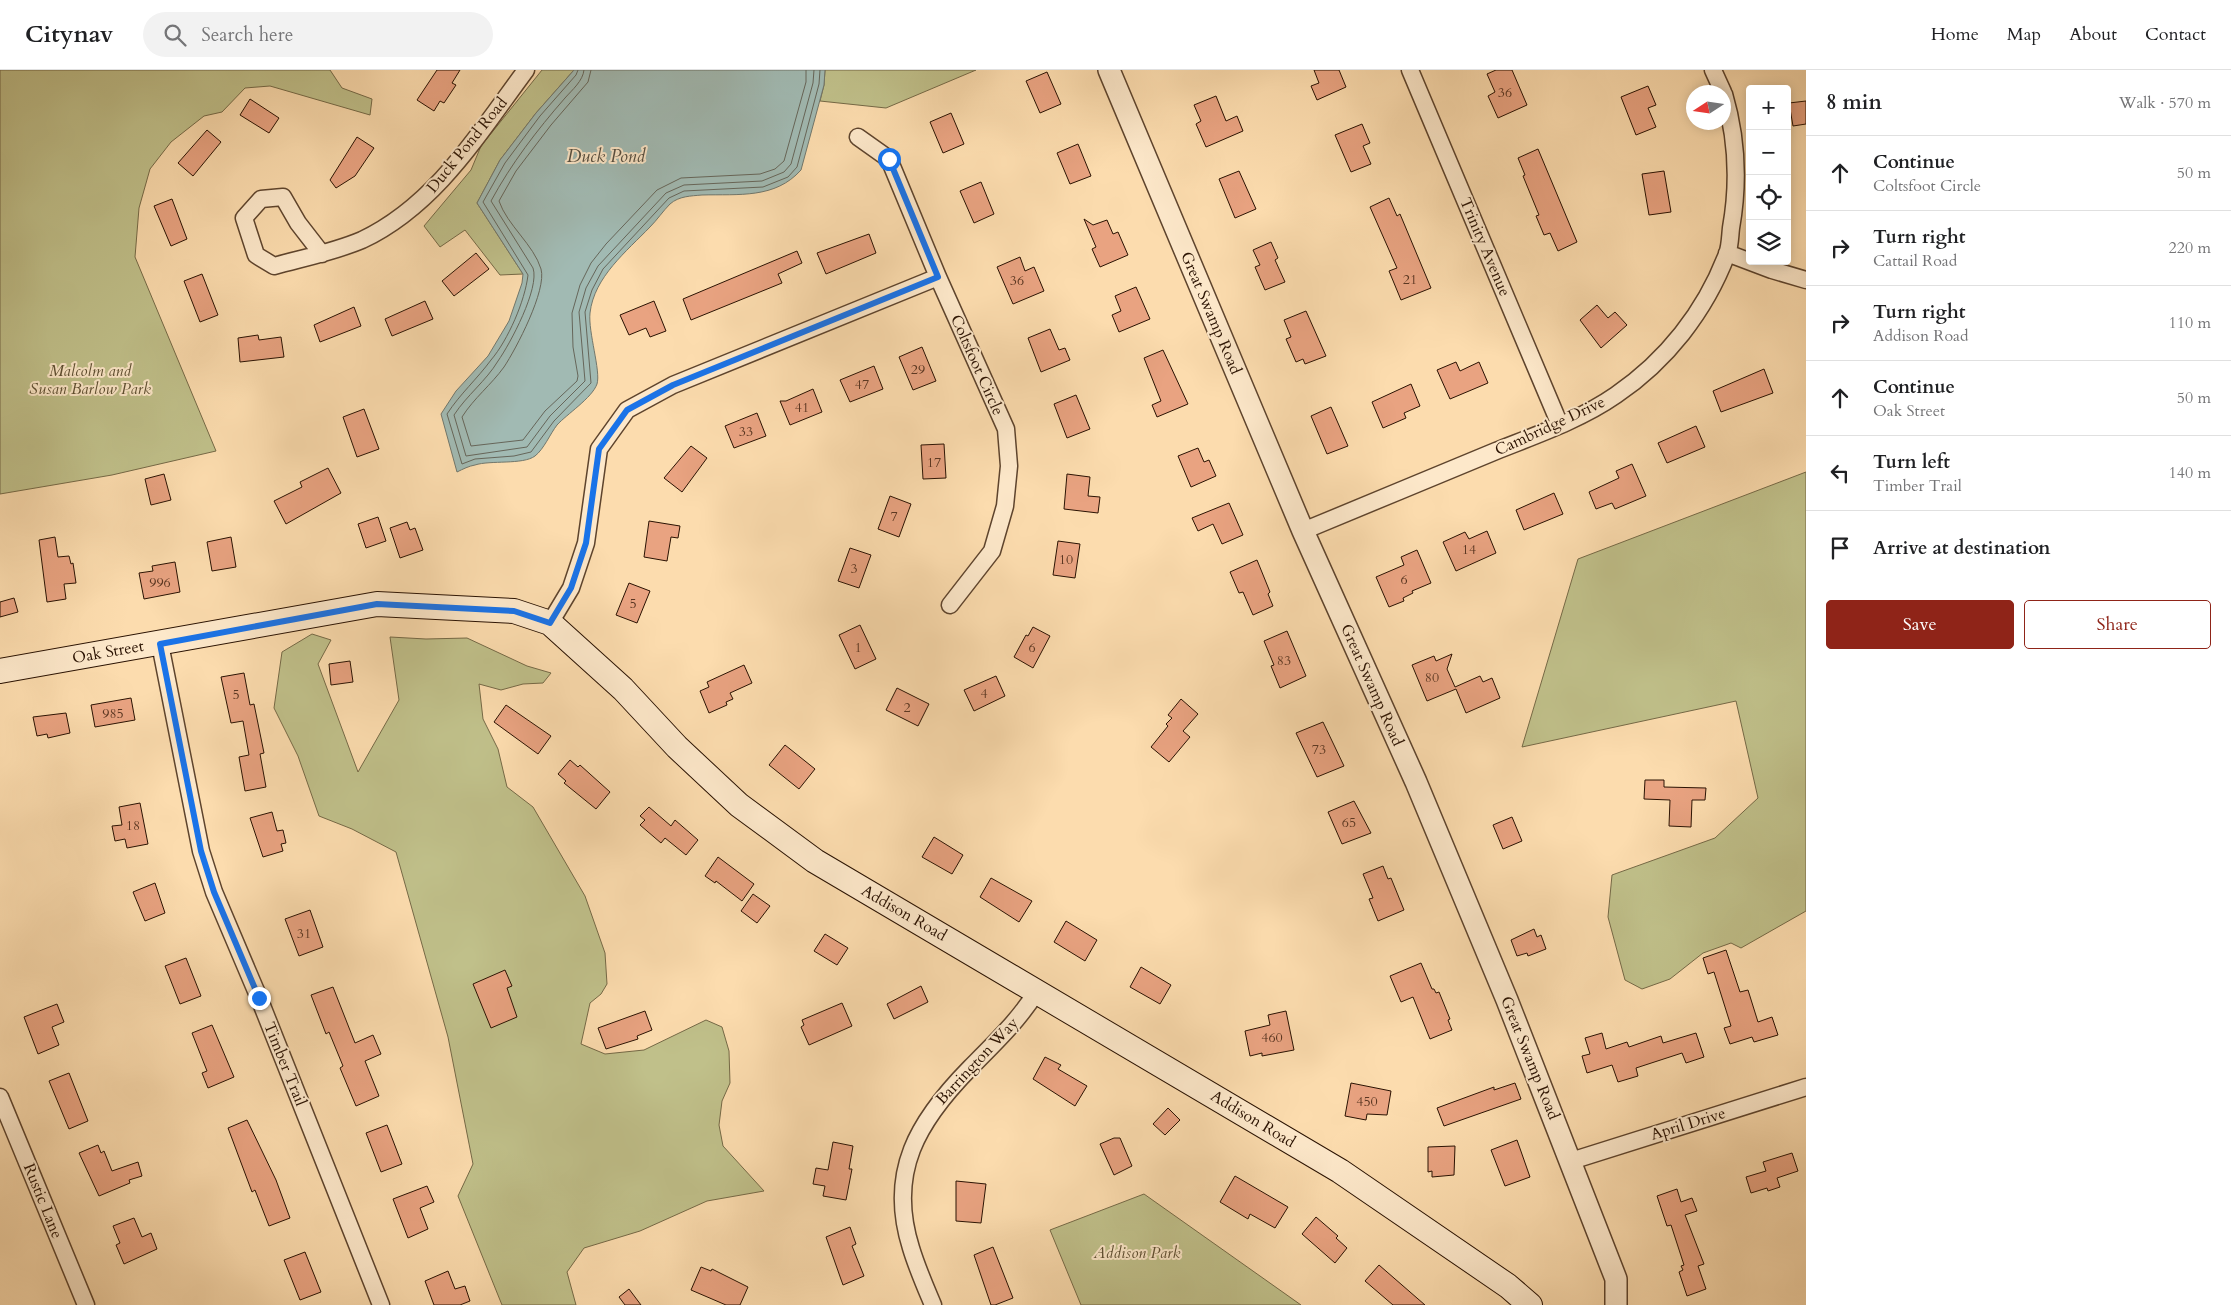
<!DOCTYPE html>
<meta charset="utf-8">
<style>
body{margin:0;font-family:Cardo,serif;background:#f2f2f2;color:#202124}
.controls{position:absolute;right:15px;top:15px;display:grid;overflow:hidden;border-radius:5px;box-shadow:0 2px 12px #0003}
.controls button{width:45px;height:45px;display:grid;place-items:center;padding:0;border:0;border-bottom:1px solid #e0e0e0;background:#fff;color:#202124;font:25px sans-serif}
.compass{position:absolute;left:1686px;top:15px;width:45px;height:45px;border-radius:50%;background:#fff;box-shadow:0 2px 12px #0003;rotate:258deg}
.stop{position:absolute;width:15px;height:15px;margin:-11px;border:4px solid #1a73e8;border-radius:50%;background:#fff}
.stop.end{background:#1a73e8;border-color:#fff;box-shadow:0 1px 5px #0008}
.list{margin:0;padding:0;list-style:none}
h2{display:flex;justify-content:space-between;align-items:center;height:65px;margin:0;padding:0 20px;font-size:21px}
h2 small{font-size:16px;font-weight:400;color:#757577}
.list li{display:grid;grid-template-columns:32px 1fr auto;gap:15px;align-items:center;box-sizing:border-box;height:75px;padding:0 20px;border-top:1px solid #e0e0e0}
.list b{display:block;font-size:19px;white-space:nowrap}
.list p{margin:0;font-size:16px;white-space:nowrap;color:#757577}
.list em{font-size:16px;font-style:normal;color:#757577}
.actions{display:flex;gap:10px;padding:15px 20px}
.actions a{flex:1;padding:11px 0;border:1px solid #8f2418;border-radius:5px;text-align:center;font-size:18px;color:#8f2418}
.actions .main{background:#8f2418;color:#fff}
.icon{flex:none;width:28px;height:28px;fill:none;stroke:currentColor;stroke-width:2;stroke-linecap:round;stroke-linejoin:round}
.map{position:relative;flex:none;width:1806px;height:1235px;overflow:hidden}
header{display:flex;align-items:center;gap:30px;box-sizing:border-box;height:70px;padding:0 25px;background:#fff;border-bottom:1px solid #e0e0e0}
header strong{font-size:24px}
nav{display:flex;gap:28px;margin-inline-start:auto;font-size:18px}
.search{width:350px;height:45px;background:#f2f2f2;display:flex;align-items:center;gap:12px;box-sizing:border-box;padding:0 18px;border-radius:28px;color:#757577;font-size:19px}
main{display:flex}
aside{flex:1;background:#fff}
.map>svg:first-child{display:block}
.green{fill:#c0c08a;stroke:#756946}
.water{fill:#a1bab3;stroke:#71776c}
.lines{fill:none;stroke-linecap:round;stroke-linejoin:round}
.shore{stroke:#66665a;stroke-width:1}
.building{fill:#e9a381;stroke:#2a1202}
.minor-casing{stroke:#5e442d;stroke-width:19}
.tertiary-casing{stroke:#5e442d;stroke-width:24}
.secondary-casing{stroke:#2a1202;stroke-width:26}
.minor{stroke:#fde8ca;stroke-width:16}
.tertiary{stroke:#fde8ca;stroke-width:21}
.secondary{stroke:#fde8ca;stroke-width:24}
.route{stroke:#1a73e8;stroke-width:6}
.labels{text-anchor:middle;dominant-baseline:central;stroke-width:4;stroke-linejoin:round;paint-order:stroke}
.number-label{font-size:14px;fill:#5a3622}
.street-label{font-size:16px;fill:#2a1202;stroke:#fde8ca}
.park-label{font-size:16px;font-style:italic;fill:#5e4f32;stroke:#fde8ca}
.water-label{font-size:18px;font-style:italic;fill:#544d40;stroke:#fde8ca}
</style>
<header>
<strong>Citynav</strong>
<div class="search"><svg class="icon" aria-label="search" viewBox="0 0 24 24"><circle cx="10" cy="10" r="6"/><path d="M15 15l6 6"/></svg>Search here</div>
<nav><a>Home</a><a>Map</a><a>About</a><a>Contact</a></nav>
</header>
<main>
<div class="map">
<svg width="1806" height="1235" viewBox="0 0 1806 1235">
<rect width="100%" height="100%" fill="#fcdcae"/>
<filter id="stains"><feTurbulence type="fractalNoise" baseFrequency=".004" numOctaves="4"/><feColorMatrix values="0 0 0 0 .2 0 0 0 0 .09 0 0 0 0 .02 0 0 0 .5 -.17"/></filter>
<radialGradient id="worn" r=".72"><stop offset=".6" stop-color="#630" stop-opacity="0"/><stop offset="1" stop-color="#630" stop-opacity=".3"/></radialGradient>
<path class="green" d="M0 0H330L342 18 372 29 370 45 270 16 245 18 222 42 204 46 171 72 150 99 139 138 135 187 216 381 112 405 0 424Z
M542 0H574L536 43 500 90 477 133 523 204 500 205 465 160 440 177 424 156 471 100 481 76Z
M825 0H976L886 38 820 31 824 15Z
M1806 402V841L1741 878 1731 873 1703 883 1670 909 1642 919 1625 910 1608 847 1612 805 1715 768 1758 728 1736 631 1522 677 1578 489Z
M312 564 331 570 318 594 358 702 399 630 390 567 426 569 467 568 527 596 551 603 543 613 523 614 501 620 479 614 483 649 498 679 507 717 533 737 585 826 605 883 607 914 601 924 590 933 581 974 605 984 644 980 706 950 722 957 729 981 730 1013 722 1031 719 1055 723 1076 764 1121 707 1131 640 1161 584 1178 567 1202 576 1235H502L458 1126 473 1094 448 967 396 782 352 759 319 746 298 686 274 638 282 582Z
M1144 1124 1301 1235H1081L1050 1160Z"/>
<path class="water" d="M574 0H825L824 15 801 100C775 129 739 124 702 125 691 126 679 126 670 134 663 141 657 150 650 157 627 181 594 207 590 243 588 262 601 301 597 314 592 328 567 344 557 355 550 364 544 379 535 386 523 395 490 390 475 395 469 396 463 399 457 402L441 344 456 321 488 286 509 251 522 213 523 204 477 133 500 90 536 43Z"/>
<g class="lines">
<path class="shore" d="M578 0 576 5 540 46 505 93 483 132 528 205C525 231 508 270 491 290 477 309 460 324 447 344L462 394 475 389 514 386 531 382 554 351 591 313 585 242 592 220 603 199 669 128 684 121 763 117 788 107 797 97 819 14 820 0
M584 0C583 11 572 20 565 28 537 60 511 94 491 131L533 198C540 218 510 274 498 291 486 311 467 325 454 345L466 386 527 377 550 346 585 311 579 242 586 218 598 196 666 123 684 115 762 111 784 102 791 94 813 13 814 0
M591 0 588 12 551 55 516 101 499 131C507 155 534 175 541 199 547 220 516 279 504 297 491 315 474 328 462 347L471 376 523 370 545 341 577 311 578 306 573 277 572 243 580 215 591 193 606 174 657 120 681 108 760 104 775 99 784 91 806 12V0"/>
</g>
<path class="building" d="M437 0H460L452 13 456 15 444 33 440 31 434 41 417 30Z
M1314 0H1339L1346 17 1317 30 1311 16 1319 13Z
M1496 0H1512L1527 35 1498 48 1488 26 1495 22 1487 4Z
M1047 2 1061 34 1040 43 1026 11Z
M1648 16 1656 35 1648 38 1656 57 1636 65 1621 27Z
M1216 26 1226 51 1237 46 1243 61 1206 77 1196 54 1201 51 1194 35Z
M250 29 279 48 269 63 240 45Z
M1806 31V54L1793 56 1789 33Z
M951 43 964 74 943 83 930 52Z
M1362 54 1370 73 1363 76 1371 94 1351 102 1335 65Z
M207 60 221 72 193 106 178 93Z
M357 67 374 78 355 106 336 118 330 110Z
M1078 74 1091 106 1070 114 1057 83Z
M1538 79 1577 172 1558 181 1550 163 1544 165 1536 146 1539 145 1523 106 1525 105 1518 88Z
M1239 101 1256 139 1235 148 1219 109Z
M1664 101 1671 142 1649 145 1642 104Z
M981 112 994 144 974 153 960 121Z
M1389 128 1397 146 1400 144 1431 218 1401 230 1389 201 1397 198 1370 137Z
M172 129 187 169 171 176 154 136Z
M1084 149 1093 155 1107 150 1113 164 1118 162 1128 185 1100 197 1092 179 1096 177Z
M869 164 876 183 826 204 817 183Z
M1271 172 1278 188 1275 190 1285 212 1265 220 1255 197 1260 195 1253 180Z
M797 181 802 193 778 204 782 213 691 250 683 229Z
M476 183 489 199 454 226 442 211Z
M1020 187 1025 201 1034 197 1044 221 1013 234 997 197Z
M202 204 218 245 200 252 184 211Z
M1136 217 1150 249 1119 262 1112 245 1121 241 1115 226Z
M425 231 433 249 392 266 385 249Z
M654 231 666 261 650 267 646 258 629 265 620 245Z
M1597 235 1608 248 1615 242 1627 255 1601 278 1580 250Z
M354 237 361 256 320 272 314 255Z
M1306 241 1326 286 1305 294 1303 289 1296 292 1286 269 1291 267 1284 250Z
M1050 259 1059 280 1065 278 1070 290 1041 302 1028 268Z
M258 265 259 270 281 267 284 287 240 292 238 268Z
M922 277 936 311 913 320 899 287Z
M1163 280 1188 334 1157 347 1152 335 1161 331 1144 288Z
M1456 292 1460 301 1479 292 1488 313 1450 329 1437 300Z
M874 296 883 319 850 332 840 310Z
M1764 299 1773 323 1721 342 1713 321Z
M1411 314 1420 336 1404 343 1406 348 1383 358 1372 332Z
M813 319 822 342 790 355 780 331H786Z
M1076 325 1090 359 1067 368 1054 334Z
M1331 337 1348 376 1327 384 1311 346Z
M364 339 379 379 357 387 343 347Z
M757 343 766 366 734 378 725 356Z
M1696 356 1705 377 1667 393 1658 373Z
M944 374 946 408 923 409 921 375Z
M691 376 707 388 682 422 664 408Z
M1198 378 1204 392 1209 390 1216 406 1191 417 1178 386Z
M1632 394 1646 426 1615 439 1612 433 1596 439 1589 422 1619 408 1616 401Z
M328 398 341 423 286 454 274 431 302 417 300 412Z
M164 404 171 430 151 435 145 409Z
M1067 404 1090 407 1088 426 1100 427 1098 443 1064 439Z
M1554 423 1563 444 1524 460 1516 440Z
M890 426 911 434 899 467 878 459Z
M1229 433 1243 465 1222 474 1213 454 1198 461 1192 448Z
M378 447 386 471 366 478 358 454Z
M649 451 680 456 678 468 671 467 667 491 644 487Z
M407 452 410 460 415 458 423 480 400 488 390 458Z
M1487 461 1496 483 1456 501 1443 472 1465 462 1469 469Z
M55 467 58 487 69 486 71 494 73 493 76 513 64 514 66 529 47 532 39 470Z
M231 467 236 497 212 501 207 472Z
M1058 471 1080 474 1075 508 1053 505Z
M850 478 871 485 859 518 838 511Z
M1417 480 1431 513 1412 521 1413 523 1403 528 1404 531 1389 537 1376 507 1404 495 1401 487Z
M1257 490 1270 522 1268 524 1273 536 1253 545 1243 522 1239 523 1230 502Z
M175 492 180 522 144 529 139 503 153 501 152 496Z
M629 513 650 521 637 553 616 545Z
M14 528 18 542 0 547V532Z
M860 555 876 589 855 599 839 565Z
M1033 557 1050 566 1033 598 1014 587 1026 565 1028 566Z
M1287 561 1306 606 1280 618 1271 596 1274 595 1264 571Z
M1452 584 1447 599 1455 617 1480 606 1483 612 1492 608 1500 628 1466 643 1456 619 1427 631 1412 595 1434 586 1436 591Z
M350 591 353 612 331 615 329 594Z
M744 595 752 613 730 623 733 629 726 632 727 635 709 643 700 621 709 617 707 612Z
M244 603 250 635 254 634 264 683 260 684 266 717 245 721 239 687 249 685 243 651 231 653 221 607Z
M996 606 1005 626 974 641 964 620Z
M897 618 929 634 918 656 886 640Z
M131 628 135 650 95 657 91 635Z
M1181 629 1198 644 1183 661 1190 667 1169 692 1151 677 1168 656 1166 654 1172 648 1168 645Z
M506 635 551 666 538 684 494 652Z
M66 643 70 663 48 668 47 664 37 666 33 647Z
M1323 652 1344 696 1317 707 1296 663Z
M785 675 815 699 799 719 769 695Z
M570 690 578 697 580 695 610 722 596 739 564 713 566 711 558 704Z
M1645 710H1664V717L1706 718 1705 730H1692L1691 757 1669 756 1670 730 1644 729Z
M1354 731 1371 763 1342 774 1328 742Z
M140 733 148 774 127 778 125 769 115 771 112 756 122 755 119 737Z
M649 737 671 756 675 750 698 770 686 785 665 768 661 773 640 755 645 750 640 746Z
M272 742 277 761 283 760 286 773 281 774 283 781 263 787 250 748Z
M1512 747 1522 771 1503 779 1493 755Z
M934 767 963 785 952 804 922 787Z
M718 787 754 814 742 831 716 811 715 813 705 806Z
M1383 796 1388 809 1391 808 1404 840 1378 851 1369 829 1373 828 1363 804Z
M991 808 1032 831 1019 852 980 827Z
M155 813 165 843 145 851 133 822Z
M753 824 770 836 757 853 741 841Z
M310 840 323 877 299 886 285 849Z
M1066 851 1097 870 1085 891 1054 872Z
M1534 859 1537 867 1541 865 1546 879 1528 886 1527 883 1517 886 1511 870Z
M825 864 848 878 837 895 814 881Z
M1726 880 1740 922 1748 920 1758 952 1772 947 1778 965 1754 972 1752 967 1730 974 1724 958 1731 956 1714 902 1708 904 1703 888Z
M186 888 201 926 180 934 165 896Z
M1421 893 1432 919H1434L1436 923 1439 922 1450 949 1448 950 1452 960 1430 969 1413 927 1401 932 1390 906Z
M1141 897 1171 915 1160 934 1130 917Z
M505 900 512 916 507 918 517 947 491 958 473 914Z
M921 916 928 932 894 949 887 934Z
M333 917 355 973 373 965 381 984 365 991 379 1026 356 1036 340 998 343 996 329 962 326 964 311 925Z
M842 933 852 956 809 975 801 957 804 955 802 950Z
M57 934 64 952 52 957 59 975 38 984 24 947Z
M645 941 652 960 637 966 638 969 606 979 598 958Z
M1286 941 1294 980 1262 986V983L1250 986 1245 961 1270 955 1268 945Z
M212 955 234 1007 208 1018 202 1003 207 1001 192 963Z
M1602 963 1606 979 1627 972 1629 977 1661 966 1663 973 1696 963 1704 987 1686 993 1682 983 1636 998 1638 1006 1618 1012 1612 995 1587 1003 1582 986 1590 984 1585 968Z
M1045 987 1061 995 1058 999 1087 1016 1075 1036 1033 1009Z
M69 1003 88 1051 69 1059 49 1011Z
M1351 1013 1391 1021 1387 1045 1367 1044 1366 1050 1345 1046Z
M1515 1013 1521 1029 1444 1056 1437 1038 1494 1017V1020Z
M1168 1038 1180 1050 1165 1065 1153 1054Z
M247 1050 276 1110 290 1148 269 1156 255 1120 252 1122 228 1058Z
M387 1055 402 1094 381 1102 366 1063Z
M1114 1068H1120L1132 1096 1114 1105 1100 1074Z
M1517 1070 1530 1107 1505 1116 1491 1080Z
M833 1072 853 1076 849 1099H852L846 1130 823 1126 825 1116 813 1114 816 1098 828 1100Z
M98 1075 101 1083 104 1081 112 1101 138 1092 142 1106 129 1110 130 1113 99 1126 79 1083Z
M1455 1076 1454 1105 1432 1107V1101L1428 1102V1077Z
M1792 1083 1798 1101 1777 1108 1780 1117 1768 1121 1767 1118 1751 1123 1746 1107 1766 1101 1763 1092Z
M1235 1106 1288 1137 1275 1158 1250 1144 1248 1149 1220 1132Z
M956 1111 986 1114 981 1153 956 1151Z
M427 1116 434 1132 420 1138 428 1159 408 1168 393 1129Z
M1677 1119 1681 1132 1692 1128 1697 1141 1685 1145 1704 1194 1698 1196 1706 1219 1687 1226 1679 1202 1683 1200 1681 1196 1684 1195 1671 1155 1667 1156 1657 1126Z
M1316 1147 1338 1166 1336 1168 1347 1178 1335 1193 1302 1164Z
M134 1148 142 1167 151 1163 157 1179 124 1194 116 1175 120 1173 113 1156Z
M850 1157 856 1174 852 1176 864 1206 843 1215 826 1167Z
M993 1177 1013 1228 995 1235H991L974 1185Z
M305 1182 321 1222 300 1230 284 1190Z
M1379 1195 1425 1235H1393L1365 1211Z
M701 1197 711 1201 712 1199 748 1217 740 1235H726L691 1220Z
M448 1201 455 1219 465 1216 470 1231 460 1235H434L425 1211Z
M629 1219 641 1235H625L619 1227Z"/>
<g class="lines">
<defs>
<path id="minor" d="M1410 0 1560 355
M1713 0 1723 22
M858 67 889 89 938 207 1006 359 1009 396 1005 436 992 481 950 535
M1727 183 1772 200 1806 210
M322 184 298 153 283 127 261 129 244 148 256 185 274 196C303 188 334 182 362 170 436 135 479 63 526 0
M1303 461C1367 434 1432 408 1496 381 1536 365 1580 350 1616 325 1666 291 1705 242 1727 184 1730 177 1730 167 1731 158 1739 113 1737 68 1724 24
M550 553 571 518 586 473 599 379 627 340 673 315 938 207
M160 574 201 781 214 822 259 928 381 1235
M0 1027 86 1235
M1571 1091 1806 1017
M933 1235C925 1216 917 1198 911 1178 887 1102 918 1051 970 998 994 974 1019 950 1037 921"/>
<path id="tertiary" d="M1109 0 1303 461 1416 712 1507 930 1616 1209V1235"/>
<path id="secondary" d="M0 601 377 534 514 541 550 553 623 619 677 677 739 735 815 791 1340 1101 1508 1216 1530 1235"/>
</defs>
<use href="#minor" class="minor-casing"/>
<use href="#tertiary" class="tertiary-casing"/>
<use href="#secondary" class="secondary-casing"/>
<use href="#minor" class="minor"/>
<use href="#tertiary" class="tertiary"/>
<use href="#secondary" class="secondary"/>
</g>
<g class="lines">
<path class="route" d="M259 928 214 822 201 781 160 574 377 534 514 541 550 553 571 518 586 473 599 379 627 340 673 315 938 207 889 89"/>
</g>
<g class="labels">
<g class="number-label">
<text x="1505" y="22">36</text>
<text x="1410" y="209">21</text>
<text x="1017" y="210">36</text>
<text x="918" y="299">29</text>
<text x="862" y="314">47</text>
<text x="802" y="337">41</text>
<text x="746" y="361">33</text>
<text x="934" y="392">17</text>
<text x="894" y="446">7</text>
<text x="1469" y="479">14</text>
<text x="1066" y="489">10</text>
<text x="854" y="498">3</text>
<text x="1404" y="509">6</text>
<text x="160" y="512">996</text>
<text x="633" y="533">5</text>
<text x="858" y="577">1</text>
<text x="1032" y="577">6</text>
<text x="1284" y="590">83</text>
<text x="1432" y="607">80</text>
<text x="984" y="623">4</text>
<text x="236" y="624">5</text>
<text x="907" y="637">2</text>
<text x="113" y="643">985</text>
<text x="1319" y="679">73</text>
<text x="1349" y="752">65</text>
<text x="133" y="755">18</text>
<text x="304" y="863">31</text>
<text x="1272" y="967">460</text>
<text x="1367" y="1031">450</text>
</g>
<g class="street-label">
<text transform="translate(467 75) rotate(-51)">Duck Pond Road</text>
<text transform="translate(1485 177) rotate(67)">Trinity Avenue</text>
<text transform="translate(1211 243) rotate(67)">Great Swamp Road</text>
<text transform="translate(977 295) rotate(66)">Coltsfoot Circle</text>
<text transform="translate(1550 356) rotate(-25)">Cambridge Drive</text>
<text transform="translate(108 582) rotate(-10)">Oak Street</text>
<text transform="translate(1372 615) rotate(66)">Great Swamp Road</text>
<text transform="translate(904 843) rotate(30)">Addison Road</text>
<text transform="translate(1530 988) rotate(68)">Great Swamp Road</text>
<text transform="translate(977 991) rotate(-47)">Barrington Way</text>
<text transform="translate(285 994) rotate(68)">Timber Trail</text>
<text transform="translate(1253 1049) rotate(31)">Addison Road</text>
<text transform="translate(1688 1054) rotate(-17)">April Drive</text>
<text transform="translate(43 1131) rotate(68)">Rustic Lane</text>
</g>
<g class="park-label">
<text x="90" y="301">Malcolm and<tspan x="90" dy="18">Susan Barlow Park</tspan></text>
<text x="1137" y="1183">Addison Park</text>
</g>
<g class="water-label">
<text x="606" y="86">Duck Pond</text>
</g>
</g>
<rect width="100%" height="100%" filter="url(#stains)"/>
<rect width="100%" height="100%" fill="url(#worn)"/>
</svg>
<div class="controls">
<button>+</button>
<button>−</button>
<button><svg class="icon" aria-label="locate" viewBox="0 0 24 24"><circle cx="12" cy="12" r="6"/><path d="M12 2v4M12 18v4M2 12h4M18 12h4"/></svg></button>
<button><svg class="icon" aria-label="layers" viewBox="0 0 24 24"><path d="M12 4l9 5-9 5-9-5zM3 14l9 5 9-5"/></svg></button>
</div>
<svg class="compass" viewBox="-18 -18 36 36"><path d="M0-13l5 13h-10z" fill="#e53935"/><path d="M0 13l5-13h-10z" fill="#757577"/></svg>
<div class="stop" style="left:889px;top:89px"></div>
<div class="stop end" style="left:259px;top:928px"></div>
</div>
<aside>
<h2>8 min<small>Walk · 570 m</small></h2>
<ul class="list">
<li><svg class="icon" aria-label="ahead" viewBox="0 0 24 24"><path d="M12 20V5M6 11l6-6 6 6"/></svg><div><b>Continue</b><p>Coltsfoot Circle</p></div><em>50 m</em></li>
<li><svg class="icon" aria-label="right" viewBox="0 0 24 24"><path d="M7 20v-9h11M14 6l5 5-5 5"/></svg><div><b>Turn right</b><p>Cattail Road</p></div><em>220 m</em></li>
<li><svg class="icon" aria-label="right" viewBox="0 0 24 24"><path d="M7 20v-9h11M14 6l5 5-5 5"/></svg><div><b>Turn right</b><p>Addison Road</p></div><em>110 m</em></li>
<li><svg class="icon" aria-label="ahead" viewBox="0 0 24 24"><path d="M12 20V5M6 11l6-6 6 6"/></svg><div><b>Continue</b><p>Oak Street</p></div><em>50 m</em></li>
<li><svg class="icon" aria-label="left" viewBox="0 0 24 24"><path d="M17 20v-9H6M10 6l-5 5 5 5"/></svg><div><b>Turn left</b><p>Timber Trail</p></div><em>140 m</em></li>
<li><svg class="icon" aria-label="arrive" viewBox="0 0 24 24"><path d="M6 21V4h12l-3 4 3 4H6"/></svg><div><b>Arrive at destination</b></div></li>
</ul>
<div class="actions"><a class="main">Save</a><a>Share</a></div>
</aside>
</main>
